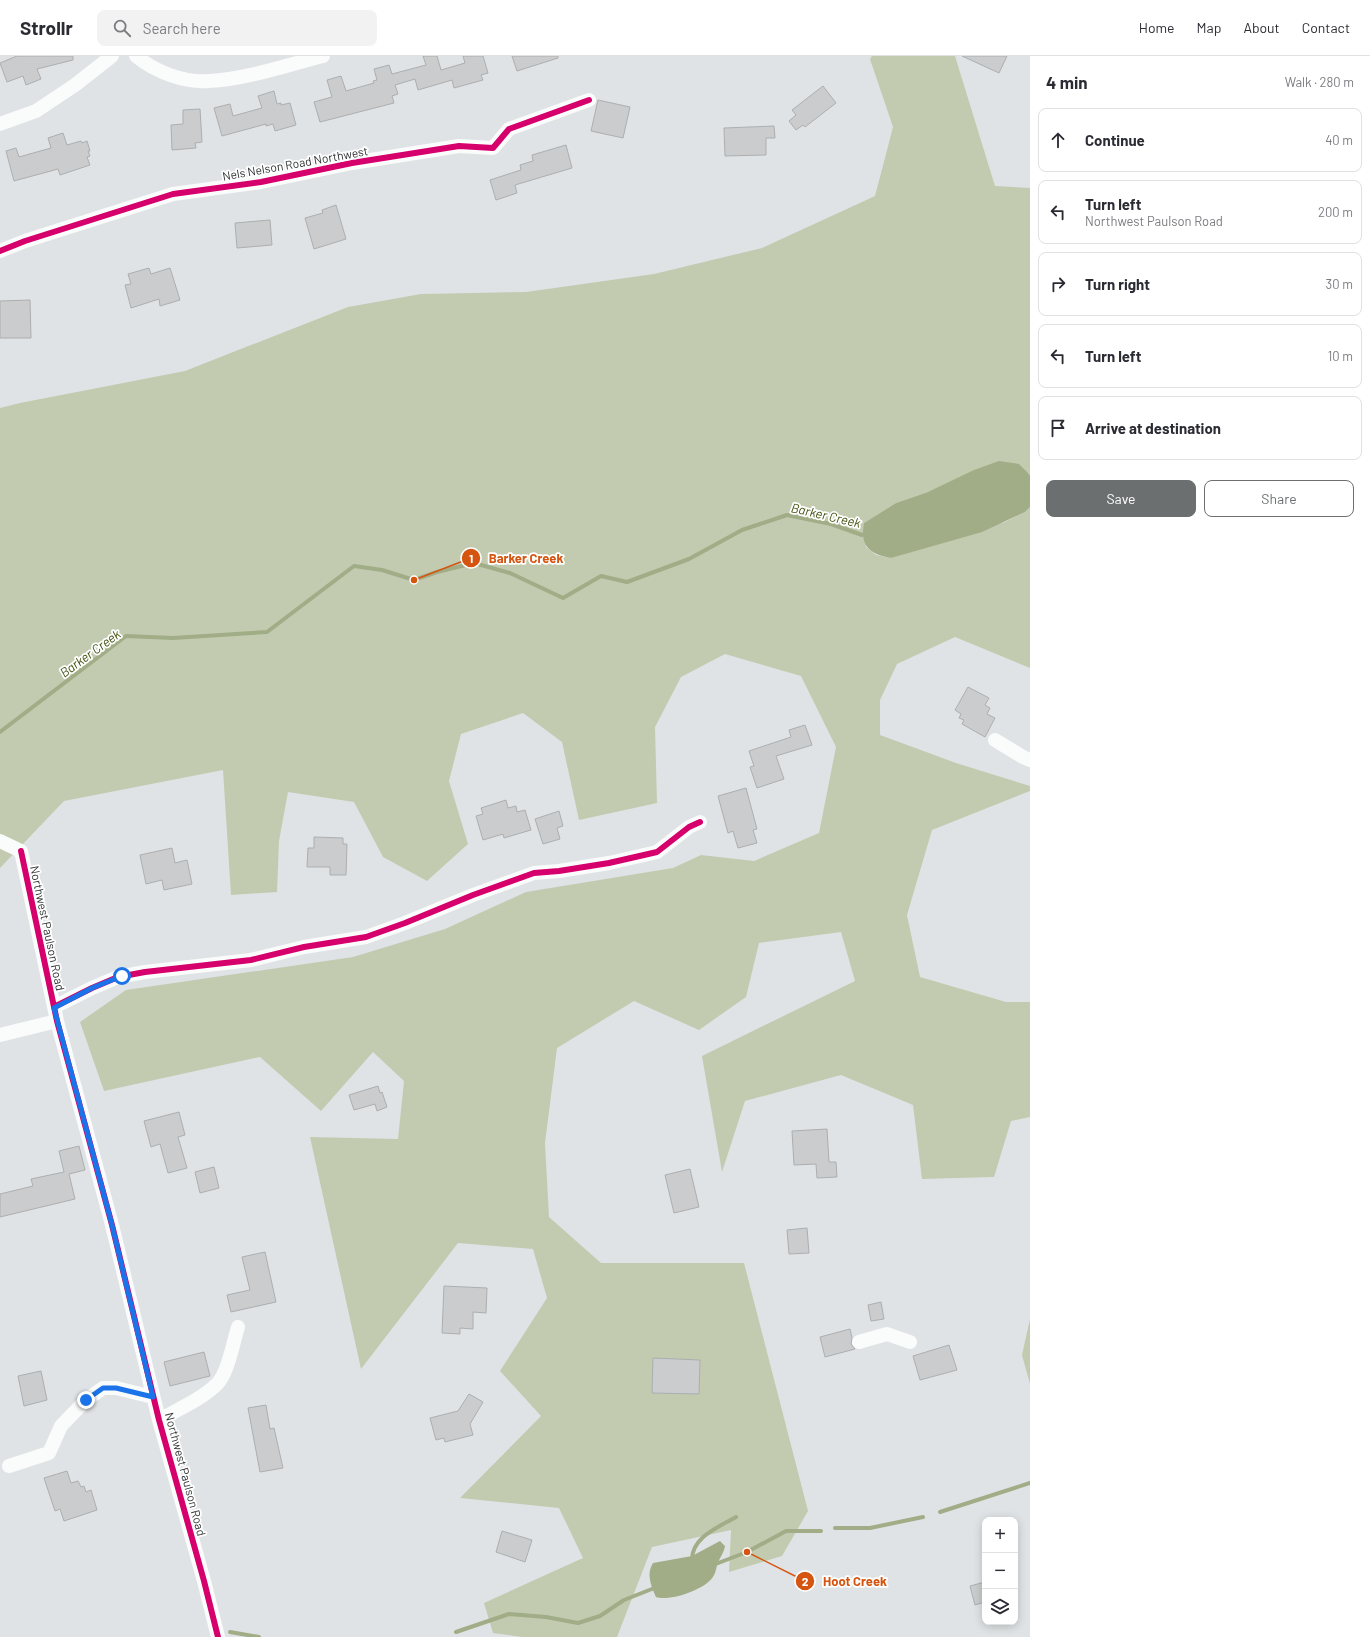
<!DOCTYPE html>
<meta charset="utf-8">
<style>
body{margin:0;font-family:Barlow,sans-serif;background:#f2f2f3;color:#2b2b33}
.controls{position:absolute;right:12px;bottom:12px;display:grid;overflow:hidden;border-radius:8px;box-shadow:0 2px 10px #0003}
.controls button{width:36px;height:36px;display:grid;place-items:center;padding:0;border:0;border-bottom:1px solid #e1e1e2;background:#fff;color:#2b2b33;font:20px sans-serif}
.stop{position:absolute;width:12px;height:12px;margin:-9px;border:3px solid #1a73e8;border-radius:50%;background:#fff}
.stop.end{background:#1a73e8;border-color:#fff;box-shadow:0 1px 4px #0008}
.list{margin:0;padding:0;list-style:none}
h2{display:flex;justify-content:space-between;align-items:center;height:52px;margin:0;padding:0 16px;font-size:17px}
h2 small{font-size:13px;font-weight:400;color:#7c7c81}
.list li{display:grid;grid-template-columns:26px 1fr auto;gap:12px;align-items:center;box-sizing:border-box;height:64px;margin:0 8px 8px;padding:0 8px;border:1px solid #e1e1e2;border-radius:8px}
.list b{display:block;font-size:15px;white-space:nowrap}
.list p{margin:0;font-size:13px;white-space:nowrap;color:#7c7c81}
.list em{font-size:13px;font-style:normal;color:#7c7c81}
.actions{display:flex;gap:8px;padding:12px 16px}
.actions a{flex:1;padding:9px 0;border:1px solid #6c6f70;border-radius:8px;text-align:center;font-size:14px;color:#6c6f70}
.actions .main{background:#6c6f70;color:#fff}
.icon{flex:none;width:22px;height:22px;fill:none;stroke:currentColor;stroke-width:2;stroke-linecap:round;stroke-linejoin:round}
.map{position:relative;flex:none;width:1030px;height:1581px;overflow:hidden}
header{display:flex;align-items:center;gap:24px;box-sizing:border-box;height:56px;padding:0 20px;background:#fff;border-bottom:1px solid #e1e1e2}
header strong{font-size:19px}
nav{display:flex;gap:22px;margin-inline-start:auto;font-size:14px}
.search{width:280px;height:36px;background:#f2f2f3;display:flex;align-items:center;gap:10px;box-sizing:border-box;padding:0 14px;border-radius:8px;color:#7c7c81;font-size:15px}
main{display:flex}
aside{flex:1;background:#fff}
.map>svg:first-child{display:block}
.green{fill:#c2cbb0}
.water{fill:#a1ad86}
.lines{fill:none;stroke-linecap:round;stroke-linejoin:round}
.stream{stroke:#a1ad86;stroke-width:4}
.building{fill:#cacccd;stroke:#acaeb0}
.minor{stroke:#fafbfb;stroke-width:14}
.cycleway-casing{stroke:#fff;stroke-width:8}
.cycleway{stroke:#d6006c;stroke-width:6}
.route{stroke:#1a73e8;stroke-width:5}
.labels{text-anchor:middle;dominant-baseline:central;stroke-width:3.5;stroke-linejoin:round;paint-order:stroke}
.street-label{font-size:12px;fill:#2e3031;stroke:#fff}
.water-label{font-size:13px;font-style:italic;fill:#445312;stroke:#fff}
.leader{fill:none;stroke:#d55510;stroke-width:1.5}
.callout-dot{fill:#d55510;stroke:#fff;stroke-width:1.5}
.mark-label{font-size:12px;text-anchor:middle;font-weight:bold;fill:#fff}
.callout-label{font-size:13px;text-anchor:middle;font-weight:bold;fill:#d55510;stroke:#fff;stroke-width:3.5;stroke-linejoin:round;paint-order:stroke}
</style>
<header>
<strong>Strollr</strong>
<div class="search"><svg class="icon" aria-label="search" viewBox="0 0 24 24"><circle cx="10" cy="10" r="6"/><path d="M15 15l6 6"/></svg>Search here</div>
<nav><a>Home</a><a>Map</a><a>About</a><a>Contact</a></nav>
</header>
<main>
<div class="map">
<svg width="1030" height="1581" viewBox="0 0 1030 1581">
<rect width="100%" height="100%" fill="#e0e3e5"/>
<path class="green" d="M872 0H955L995 130 1030 132V419L1029 417 928 436 896 447 864 467 866 491 876 499 891 502 1005 466 1025 456 1030 451V612L955 581 897 608 880 644V679L956 707 1030 730V735L932 774 907 859 920 921 1006 946H1030V1061L1011 1065 994 1121 922 1123 913 1049 841 1019 745 1045 722 1116 702 1000 855 925 841 876 759 887 746 941 699 974 634 945 557 992 545 1087 549 1161 601 1207H744L808 1455 782 1500 729 1516 731 1474 652 1491 617 1581H522L493 1577 484 1547 583 1502 559 1452 460 1442 541 1360 500 1315 547 1242 533 1193 458 1187 361 1313 310 1081 398 1083 404 1025 373 996 321 1055 260 1001 104 1035 80 966 126 934 353 901 445 873 526 836 673 812 701 799 754 805 819 777 836 691 801 620 725 598 681 621 655 671 657 747 579 764 562 686 523 657 461 678 449 725 468 788 427 825 383 801 354 746 288 736 279 785 277 836 231 839 223 714 64 745 0 812V352L20 347 185 315 348 251 421 238 526 236 654 218 762 192 875 140 893 71 870 3Z
M1030 1263V1328L1022 1299Z"/>
<path class="water" d="M999 405 1019 408 1030 419V451L1025 456 982 476 891 502C869 498 860 490 864 467L896 447 928 436 974 414Z
M720 1485 725 1490C724 1497 720 1501 718 1507 716 1511 716 1516 714 1519 708 1533 669 1546 656 1541 651 1530 646 1518 653 1507L692 1500Z"/>
<g class="lines">
<path class="stream" d="M0 676 126 580 173 582 267 576 354 510 382 514 414 524 437 516 474 507 510 517 563 542 601 520 627 526 689 503 742 474 787 459 831 468 862 479 867 477
M940 1456 1030 1427
M835 1472H870L923 1461
M692 1505C691 1481 719 1471 736 1461
M713 1509 747 1496 786 1475H821
M230 1576 259 1581
M456 1576 509 1558 546 1561 578 1567 600 1560 624 1544 657 1531"/>
</g>
<path class="building" d="M17 0H73V4L37 13 41 23 26 29 23 20 7 26 0 7Z
M423 0H437L441 14 465 7 463 0H483L488 17 481 19 483 24 454 32 452 24 418 34 415 23 395 29 398 38 392 40 394 47 320 66 314 46 332 41 327 24 341 20 346 35 374 27 373 25 377 24 374 13 389 9 392 18 426 9Z
M512 0H558V2L517 15Z
M962 0H1007L999 17Z
M823 30 836 47 805 71 803 69 796 74 789 65 796 59 792 54Z
M274 35 277 48 281 47V49L290 47 296 69 275 75 273 68 266 70V68L222 80 214 52 230 48 233 60 262 52 258 40Z
M598 44 630 51 623 82 591 75Z
M200 53 202 86 195 87 196 92 172 94 171 69 183 68V54Z
M774 70 775 82H766V99L725 100 724 72Z
M63 77 67 89 81 85 82 87 87 85 90 95H88L90 100 87 101 90 109 60 119 58 113 14 125 6 95 16 92 19 101 51 92 48 82Z
M566 89 572 112 515 129 517 137 496 144 490 124 521 114 520 109 533 105 532 99Z
M336 149 346 183 314 193 305 162 323 157 322 154Z
M270 164 272 189 237 192 235 167Z
M149 212 151 218 170 212 180 244 160 250 159 243 131 252 125 229 131 228 128 218Z
M30 244 31 282H0V245Z
M968 631 989 642 985 649 990 652 987 658 995 662 985 681 962 668 964 664 959 662 961 658 955 654Z
M805 669 812 689 776 700 784 723 757 732 750 711 754 710 749 695 791 681 789 674Z
M746 732 757 773 753 774 757 787 738 792 733 775 728 777 718 740Z
M506 744 508 752 516 750 517 756 525 754 531 774 504 782 503 778 483 784 476 760 483 758 481 752Z
M559 755 563 770 557 772 560 783 543 788 535 763Z
M314 781 343 782V788H347L346 819H330V811H307L308 792H314Z
M172 792 175 807 187 804 192 828 164 834 162 824 146 828 140 799Z
M378 1030 380 1037 382 1036 387 1051 377 1055 375 1048 354 1054 349 1039Z
M179 1056 185 1079 178 1081 187 1112 168 1117 160 1088 151 1091 144 1065Z
M827 1073 829 1106H836L837 1121 817 1122 816 1108 794 1109 792 1075Z
M79 1090 85 1114 69 1118 75 1143 0 1161V1138L33 1130 31 1123 64 1116 59 1095Z
M214 1111 219 1132 200 1137 195 1116Z
M690 1113 699 1151 674 1157 665 1119Z
M807 1172 809 1197 789 1198 787 1174Z
M265 1196 276 1246 231 1256 227 1239 250 1234 242 1201Z
M444 1230 487 1232 486 1257 473 1256V1273L460 1272V1278L442 1277Z
M881 1246 884 1263 871 1265 868 1249Z
M850 1273 852 1282 851 1288 855 1293 825 1301 820 1281Z
M949 1289 957 1314 920 1324 913 1300Z
M204 1296 210 1320 170 1330 164 1306Z
M653 1302 700 1304 699 1338 652 1337Z
M41 1315 47 1344 24 1350 18 1320Z
M469 1338 483 1346 470 1368 473 1379 445 1386 444 1382 436 1384 430 1362 458 1355Z
M266 1349 270 1373 274 1372 283 1412 260 1416 248 1352Z
M67 1415 71 1427 78 1425 81 1431 84 1430 86 1436 91 1434 97 1454 64 1465 60 1453 55 1455 44 1422Z
M502 1475 532 1484 525 1506 496 1496Z
M985 1526V1546L975 1549 970 1530Z"/>
<g class="lines">
<path class="minor" d="M136 0C155 16 185 27 209 25 247 23 287 9 323 0
M0 68 36 55 75 29 112 0
M0 195 25 185 173 138 261 126 352 107 459 90 493 92 509 73 589 44
M995 684 1023 701 1030 704
M0 785 21 795 57 965 112 1169 159 1364 204 1525 218 1581
M54 951 92 932 118 921 145 916 251 904 304 891 366 881 405 867 473 839 534 817 559 815 609 807 657 796 689 771 700 766
M0 979 57 965
M859 1286 887 1278 910 1286
M159 1364C177 1354 202 1343 217 1328 228 1317 233 1287 238 1271
M9 1410 49 1397 61 1370 86 1344 103 1332H116L153 1341"/>
<defs>
<path id="cycleway" d="M0 195 25 185 173 138 261 126 352 107 459 90 493 92 509 73 589 44
M21 795 57 965 112 1169 159 1364 204 1525 218 1581
M54 951 92 932 118 921 145 916 251 904 304 891 366 881 405 867 473 839 534 817 559 815 609 807 657 796 689 771 700 766"/>
</defs>
<use href="#cycleway" class="cycleway-casing"/>
<use href="#cycleway" class="cycleway"/>
</g>
<g class="lines">
<path class="route" d="M86 1344 103 1332H116L153 1341 112 1169 54 952 92 932 122 920"/>
</g>
<g class="labels">
<g class="street-label">
<text transform="translate(295 107) rotate(-10)">Nels Nelson Road Northwest</text>
<text transform="translate(48 872) rotate(78)">Northwest Paulson Road</text>
<text transform="translate(186 1418) rotate(75)">Northwest Paulson Road</text>
</g>
<g class="water-label">
<text transform="translate(826 459) rotate(13)">Barker Creek</text>
<text transform="translate(90 597) rotate(-36)">Barker Creek</text>
</g>
</g>
<path class="leader" d="M414 524L471 502M747 1496L805 1525"/>
<g class="callout-dot">
<circle cx="414" cy="524" r="4"/>
<circle cx="747" cy="1496" r="4"/>
<circle cx="471" cy="502" r="10"/>
<circle cx="805" cy="1525" r="10"/>
</g>
<g class="mark-label">
<text x="471" y="507">1</text>
<text x="805" y="1530">2</text>
</g>
<g class="callout-label">
<text x="526" y="507">Barker Creek</text>
<text x="855" y="1530">Hoot Creek</text>
</g>
</svg>
<div class="controls">
<button>+</button>
<button>−</button>
<button><svg class="icon" aria-label="layers" viewBox="0 0 24 24"><path d="M12 4l9 5-9 5-9-5zM3 14l9 5 9-5"/></svg></button>
</div>
<div class="stop" style="left:122px;top:920px"></div>
<div class="stop end" style="left:86px;top:1344px"></div>
</div>
<aside>
<h2>4 min<small>Walk · 280 m</small></h2>
<ul class="list">
<li><svg class="icon" aria-label="ahead" viewBox="0 0 24 24"><path d="M12 20V5M6 11l6-6 6 6"/></svg><div><b>Continue</b></div><em>40 m</em></li>
<li><svg class="icon" aria-label="left" viewBox="0 0 24 24"><path d="M17 20v-9H6M10 6l-5 5 5 5"/></svg><div><b>Turn left</b><p>Northwest Paulson Road</p></div><em>200 m</em></li>
<li><svg class="icon" aria-label="right" viewBox="0 0 24 24"><path d="M7 20v-9h11M14 6l5 5-5 5"/></svg><div><b>Turn right</b></div><em>30 m</em></li>
<li><svg class="icon" aria-label="left" viewBox="0 0 24 24"><path d="M17 20v-9H6M10 6l-5 5 5 5"/></svg><div><b>Turn left</b></div><em>10 m</em></li>
<li><svg class="icon" aria-label="arrive" viewBox="0 0 24 24"><path d="M6 21V4h12l-3 4 3 4H6"/></svg><div><b>Arrive at destination</b></div></li>
</ul>
<div class="actions"><a class="main">Save</a><a>Share</a></div>
</aside>
</main>
